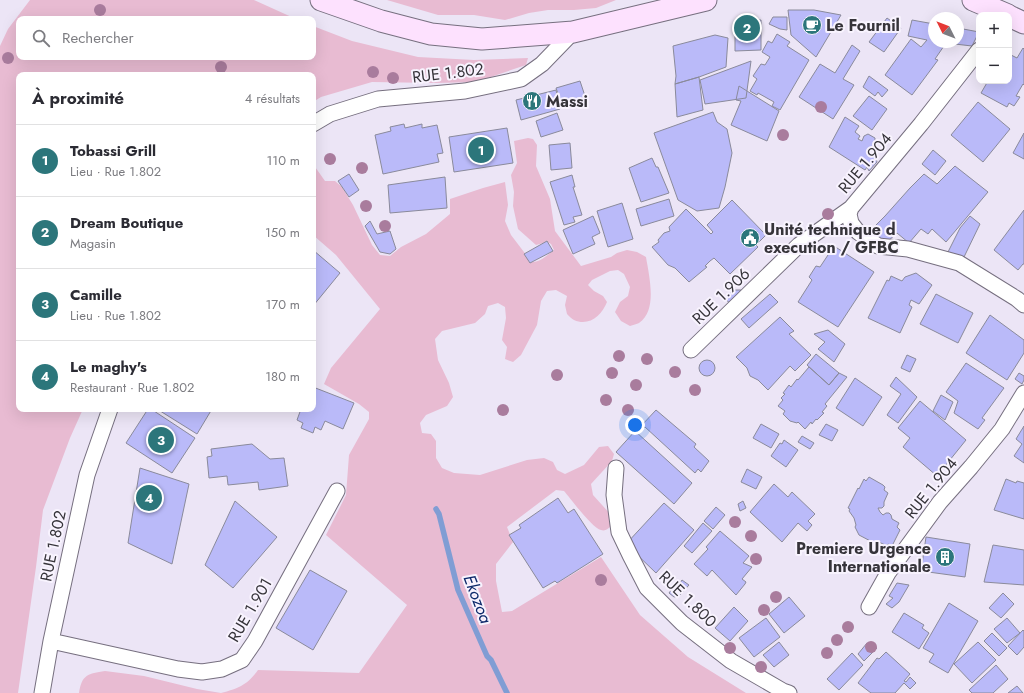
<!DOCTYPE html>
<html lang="fr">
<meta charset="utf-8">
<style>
body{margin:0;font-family:Jost,sans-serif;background:#f7f7f7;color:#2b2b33}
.controls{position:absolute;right:12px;top:12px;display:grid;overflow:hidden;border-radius:8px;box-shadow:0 4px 16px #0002}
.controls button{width:36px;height:36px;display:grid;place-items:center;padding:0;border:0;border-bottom:1px solid #e1e1e2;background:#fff;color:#2b2b33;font:20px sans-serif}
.compass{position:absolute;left:928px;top:12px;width:36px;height:36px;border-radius:50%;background:#fff;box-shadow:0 4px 16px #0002;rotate:312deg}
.you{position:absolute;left:635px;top:425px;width:14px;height:14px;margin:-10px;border:3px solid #fff;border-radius:50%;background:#1a73e8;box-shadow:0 0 0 6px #1a73e833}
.badge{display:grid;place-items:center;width:26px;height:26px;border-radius:50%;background:#2c767b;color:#fff;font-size:13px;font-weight:700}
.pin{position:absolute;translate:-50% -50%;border:2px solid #fff;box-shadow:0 1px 4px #0006}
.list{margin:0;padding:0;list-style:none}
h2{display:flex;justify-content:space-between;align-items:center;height:52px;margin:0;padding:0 16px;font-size:17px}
h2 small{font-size:13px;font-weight:400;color:#7c7c81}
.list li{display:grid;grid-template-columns:26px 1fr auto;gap:12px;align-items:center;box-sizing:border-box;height:72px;padding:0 16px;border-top:1px solid #e1e1e2}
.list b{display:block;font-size:15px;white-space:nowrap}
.list p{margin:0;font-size:13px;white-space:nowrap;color:#7c7c81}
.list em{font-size:13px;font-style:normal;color:#7c7c81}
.icon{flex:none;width:22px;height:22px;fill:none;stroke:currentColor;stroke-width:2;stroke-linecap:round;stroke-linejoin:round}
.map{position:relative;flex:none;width:1024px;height:693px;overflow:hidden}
.search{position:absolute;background:#fff;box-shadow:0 4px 16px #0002;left:16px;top:16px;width:300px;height:44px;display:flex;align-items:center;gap:10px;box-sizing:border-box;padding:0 14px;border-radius:8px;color:#7c7c81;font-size:15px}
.panel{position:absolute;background:#fff;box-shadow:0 4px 16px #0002;left:16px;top:72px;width:300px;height:340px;border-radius:8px}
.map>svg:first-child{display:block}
.green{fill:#e8bbd2}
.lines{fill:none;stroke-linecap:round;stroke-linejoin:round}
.stream{stroke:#809dd4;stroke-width:5.5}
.building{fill:#babaf9;stroke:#8a8a9b}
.street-casing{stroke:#766f7f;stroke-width:17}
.secondary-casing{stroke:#766f7f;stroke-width:23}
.street{stroke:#fff;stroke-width:15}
.secondary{stroke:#fde1fe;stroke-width:21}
.tree{fill:#a97c9d}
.labels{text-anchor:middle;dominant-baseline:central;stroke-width:4;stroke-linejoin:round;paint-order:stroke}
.poi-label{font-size:16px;font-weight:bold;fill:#36343a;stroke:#f8f3fe;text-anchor:start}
.street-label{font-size:16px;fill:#36343a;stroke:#f8f3fe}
.water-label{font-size:17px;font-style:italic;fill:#0d296a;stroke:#f8f3fe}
</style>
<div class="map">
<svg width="1024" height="693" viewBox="0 0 1024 693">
<rect width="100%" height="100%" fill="#ece5f6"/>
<path class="green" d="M30 0H254L296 19H19V57H313V26L352 41 418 57 474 60 528 58 526 65 476 82 435 83 372 82 321 97 313 102V75H19V409H83L70 438 43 510 36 567 18 693H0V46L8 29Z
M387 0H616L596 8 574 10H548L529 13 505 20 474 15H438Z
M528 138 533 139 537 145 536 166 550 199 555 231 581 266 611 257 617 253 627 250 637 252 646 257C649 276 658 310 639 323 637 324 633 325 630 326L621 321 615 312 620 302 628 296 630 287 624 274 618 270 610 271 592 280 588 285 594 291 603 296 607 302C602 315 589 327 574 320 572 319 569 316 567 314L565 305 567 296 556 290 547 291 541 301 537 325 521 355 513 362 505 359 507 347 502 340 506 318 505 307 498 303 488 306 485 314 475 323 442 331 435 339 438 360 449 383 453 397 447 406 426 415 420 423 422 433 431 434 436 441V458L442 468 454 473 480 475 527 460 544 458 553 462 557 470 565 474 584 465 599 447 608 446 614 454 612 461 591 484 593 495 612 516 614 523C610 527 606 532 601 530 592 528 571 499 564 491L556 490 507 527 513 542 496 564V581L502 612 512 611 601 557 640 615 688 657 746 693H221C239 688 247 685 258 670L359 673 407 605 326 535 346 495 349 455 369 419V412L359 404 324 384 331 368 380 309 336 255 313 235V164L325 181H335L342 187 353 205 372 245 380 255 390 256 401 247 426 234 450 214V199L483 188 505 182 508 205 505 221 511 235 527 256 529 262C540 263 546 256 554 250L551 244 547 242 536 245 518 229 513 206 514 192 511 175 517 163 514 141Z
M105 671 144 676 197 689 221 693H79C82 674 88 674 105 671Z"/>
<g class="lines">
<path class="stream" d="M436 509 439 514 458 590 487 656 491 660 507 693"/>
</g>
<path class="building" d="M788 10H814L841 15 816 57 791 35Z
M773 17H787V30L780 29 769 24Z
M887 18 901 28 884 52 869 42Z
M735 20H761V50L735 51Z
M912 20 934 24V42H958V28L979 32 972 46 946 43 935 59 938 60 912 95 885 75 911 39 921 47 927 40 908 36Z
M777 34 790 42 787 46 809 60 780 110 772 106 774 102 758 93 757 95 750 91 757 79 753 76 761 64 765 65 770 57 762 52 768 41 772 43Z
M715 35 728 38 726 67 699 77 675 84 676 76 673 46Z
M852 45 860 51 843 79 854 85 833 119 799 97 820 64 835 73Z
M1023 48 1024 49V85L1023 84 1016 96 1020 97 1014 106 1009 103 1007 107 981 93 988 81H1009V54L1017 58Z
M751 61 746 98 705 104 700 80Z
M869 76 888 90 882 97 878 92 875 96 863 87Z
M699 77 703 110 677 117 675 84Z
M580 81 586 99 562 105 556 88Z
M739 86 779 111 767 141 731 125 741 101 736 100Z
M556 90 560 109 521 120 516 100Z
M869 96 887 109 872 130 853 116Z
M978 102 1010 129 983 162 951 135Z
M713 112 717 122 727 129 732 153 725 187 719 208 697 211 678 200 654 133Z
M557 113 563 130 541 137 536 121Z
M845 117 859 126 855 132 860 136 858 139 862 141 864 136 868 134 875 138V144L867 151 876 158 877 162 869 171 867 167 865 170 829 147Z
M404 124 405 128 422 124V128L437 125 443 153 437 154 439 162 383 174 375 135 391 131 390 127Z
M507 128 513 163 454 172 449 137Z
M1024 133V159L1013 153Z
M570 143 572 168 551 170 549 145Z
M933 150 946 161 935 175 922 164Z
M652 158 656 167H658L669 193 641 202 629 168Z
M955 166 988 192 946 242 932 229 928 234 921 229 909 243 897 233 887 242 873 240 872 229 885 216 910 188 924 174 937 184Z
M349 174 359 190 349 197 338 181Z
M572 175 575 187H573L582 215 573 217 575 222 564 225 550 182Z
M445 177 447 208 390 213 388 185Z
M669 199 674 216 641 226 636 209Z
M732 200 766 235 756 245 758 247 730 274 714 258 710 261 705 266 707 267 689 282 675 268 668 265 652 247 659 242 658 240 664 233 670 231 669 227 686 209 711 234 713 232 707 225Z
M622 203 633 239 608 247 597 211Z
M1024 210V264H1023L1018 270 994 250Z
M593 216 600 233 592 237 595 244 573 254 563 230Z
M970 216 980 224 964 257 947 254 960 228Z
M370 221 377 234 390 231 396 249 390 254 380 252 365 226Z
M547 241 553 251 530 263 524 254Z
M834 246 874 272 838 327 798 302 812 280 809 277 816 266 820 267Z
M313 250 340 273 313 306Z
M916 273 932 285 919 304 911 300 909 305 912 307 900 333 868 318 887 280 889 281 891 276 902 281 905 277Z
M733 290H741L742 293 731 304 725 299Z
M770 294 778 302 749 328 741 319Z
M936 294 973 313 958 343 920 324Z
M990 315 1024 340V353L1007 380 966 353Z
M780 317 794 331 789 334 811 355 795 371 790 366 768 390 758 380 750 376 747 368 736 357Z
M828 330 845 344 834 362 818 349 825 342 814 334Z
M816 354 839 373 829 385 807 365Z
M907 355 916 359 910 372 901 368Z
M699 368a8 8 0 1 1 16 0a8 8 0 1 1-16 0Z
M966 363 1004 388 982 418 985 420 978 429 954 413 958 401 946 392Z
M809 367 829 385 839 373 847 377 825 404 827 406 822 412 824 413 817 420 816 419 812 424 811 422 805 429 798 422 797 423 790 421 783 414 785 411 778 406 783 400 781 398 785 394 783 393 789 385 791 387 797 379 798 380Z
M1019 373 1024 376V380L1022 384 1015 379Z
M896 377 917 397 898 423 887 415 901 394 890 386Z
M855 378 882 397 863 426 836 408Z
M313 387 354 403 343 429 325 421 321 430 315 427 313 433 301 428 303 423 297 420 301 409H313Z
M941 395 953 402 945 420 933 411Z
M920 401 966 440 937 476 903 447 910 438 898 428Z
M148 409H151L195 438 172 473 126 443Z
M157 409H212L197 434Z
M656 410 696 444 694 447 709 461 701 472 698 469 695 473 645 427 643 429 641 426Z
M761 424 779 434 771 448 753 438Z
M826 424 838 430 832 441 819 435Z
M1024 426V463L1014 456 1022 444 1016 439Z
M635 431 692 483 674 504 616 452Z
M802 436 814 443 810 449 798 442Z
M784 440 798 450 786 467 771 456 780 443 782 444Z
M252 444 270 459 284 458 288 486 259 490 258 482 228 485 227 476 209 478 207 457 212 456 211 449Z
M140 468 189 484 172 564 128 543Z
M747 469 762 477 756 489 741 482Z
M869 477 883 485 885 487 884 490 888 493 884 502V506L882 508H878L880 512 883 515 886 513H889L891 515 892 519 899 523 897 527 900 530 892 546 888 544 887 546 879 542 878 545 859 535 855 527 856 525 854 518 849 511 850 509 848 508 858 488 859 489 864 479 866 481Z
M1006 479 1016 483 1017 481 1024 483V519L994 510Z
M774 484 788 497 792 492 815 514 808 521 812 525 807 531 798 523 782 542 750 512Z
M558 498 568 513 574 509 603 554 557 583 555 581 543 588 509 535 521 528 519 525Z
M235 501 277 537 233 588 205 565Z
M743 501 746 508 740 511 738 504Z
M664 503 694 530 656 573 626 544Z
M716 507 725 515 713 529 704 521Z
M703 523 712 531 692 553 684 546Z
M720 531 749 556 743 563 752 567 742 579 746 582 745 584 736 595 712 570 707 576 694 564 708 549 706 547Z
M926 537 970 544 965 577 921 571Z
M993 545 1024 550V585L984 582Z
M310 570 347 591 313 650 276 628Z
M682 580 689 585 679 596 674 597 669 593 672 589 674 591Z
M897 583 909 585 899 602 892 608 886 604 893 598 889 596Z
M1003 593 1014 604 1001 618 989 608Z
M789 597 805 616 784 633 769 614Z
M949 603 978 621 948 673 929 662 934 654 923 648Z
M734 607 748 621 730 641 715 628Z
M904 613 924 625 922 628 929 633 919 649 892 632Z
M766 618 780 637 754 657 739 638Z
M1007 618 1020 633 1007 643 994 629Z
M1023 630 1024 631V647L1017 655 1008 646Z
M992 633 1007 648 999 656 984 641Z
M779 642 789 655 774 667 763 655Z
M978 642 996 660 972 683 954 664Z
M867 643 877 648 864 661 858 654Z
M886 652 910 674 904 681 906 682 910 677 916 683 910 689 904 683 895 693H871L858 683 877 658 879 659Z
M852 653 863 665 839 690 827 679Z
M996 665 1008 679 993 693H972L969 690Z
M1017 686 1023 693H1008Z"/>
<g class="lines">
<defs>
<path id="street" d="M979 50 921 124 851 208 849 214 851 223 858 232 878 246 908 249 959 263 1017 299 1024 305
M313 124 330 114 378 99 465 91 521 79 542 64 573 32
M691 350 799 245 851 208
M616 468 614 495 619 532 630 555 647 588 682 623 731 661 783 691 789 693
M869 607 888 573 940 502 971 467 1002 429 1024 393
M51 641 178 669 202 672 222 669 242 660 255 641 337 491
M42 693 51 641 87 475 110 409"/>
<path id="secondary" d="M321 0 381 21 431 34 482 39 573 32 706 0
M973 0 1008 15
M1009 16 1024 23"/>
</defs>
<use href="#street" class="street-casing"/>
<use href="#secondary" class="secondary-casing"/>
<use href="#street" class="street"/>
<use href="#secondary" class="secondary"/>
</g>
<g class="tree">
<circle cx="100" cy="10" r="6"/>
<circle cx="8" cy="58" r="6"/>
<circle cx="221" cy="67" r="6"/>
<circle cx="373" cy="72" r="6"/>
<circle cx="393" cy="78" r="6"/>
<circle cx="821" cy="107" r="6"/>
<circle cx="783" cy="135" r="6"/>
<circle cx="330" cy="159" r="6"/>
<circle cx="362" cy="168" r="6"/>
<circle cx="366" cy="206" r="6"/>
<circle cx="828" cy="214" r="6"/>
<circle cx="385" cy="226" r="6"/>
<circle cx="619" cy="356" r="6"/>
<circle cx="647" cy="359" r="6"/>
<circle cx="675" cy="372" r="6"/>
<circle cx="612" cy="373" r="6"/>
<circle cx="557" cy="375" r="6"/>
<circle cx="636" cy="385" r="6"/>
<circle cx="695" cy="390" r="6"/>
<circle cx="606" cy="400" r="6"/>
<circle cx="503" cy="410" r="6"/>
<circle cx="628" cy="410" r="6"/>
<circle cx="735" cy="522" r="6"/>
<circle cx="751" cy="536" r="6"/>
<circle cx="756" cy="559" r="6"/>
<circle cx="601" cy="580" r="6"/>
<circle cx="776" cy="597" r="6"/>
<circle cx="764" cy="610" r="6"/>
<circle cx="848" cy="627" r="6"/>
<circle cx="837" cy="640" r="6"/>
<circle cx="871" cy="647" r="6"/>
<circle cx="730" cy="648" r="6"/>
<circle cx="827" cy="653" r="6"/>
<circle cx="761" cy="667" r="6"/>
</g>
<defs>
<symbol id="cafe-disc" viewBox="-11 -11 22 22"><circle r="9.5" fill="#2c767b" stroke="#f8f3fe"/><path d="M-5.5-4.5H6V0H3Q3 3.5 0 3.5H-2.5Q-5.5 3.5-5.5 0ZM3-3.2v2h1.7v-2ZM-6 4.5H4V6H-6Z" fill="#fff"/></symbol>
<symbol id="restaurant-disc" viewBox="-11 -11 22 22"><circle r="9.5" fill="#2c767b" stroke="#f8f3fe"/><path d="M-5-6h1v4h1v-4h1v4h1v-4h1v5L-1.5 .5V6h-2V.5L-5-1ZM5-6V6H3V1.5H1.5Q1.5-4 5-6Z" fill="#fff"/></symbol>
<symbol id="civic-disc" viewBox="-11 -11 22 22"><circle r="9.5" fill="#2c767b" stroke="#f8f3fe"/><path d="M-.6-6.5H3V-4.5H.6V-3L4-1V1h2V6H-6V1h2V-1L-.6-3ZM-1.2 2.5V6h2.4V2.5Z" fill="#fff"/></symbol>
<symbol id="building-disc" viewBox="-11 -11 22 22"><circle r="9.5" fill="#2c767b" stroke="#f8f3fe"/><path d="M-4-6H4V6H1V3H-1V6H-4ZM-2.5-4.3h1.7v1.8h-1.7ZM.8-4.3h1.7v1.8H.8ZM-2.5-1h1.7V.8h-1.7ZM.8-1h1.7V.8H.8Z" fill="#fff"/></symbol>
</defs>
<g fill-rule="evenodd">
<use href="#cafe-disc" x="801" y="14" width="22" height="22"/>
<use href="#restaurant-disc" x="521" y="90" width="22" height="22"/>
<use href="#civic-disc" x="739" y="227" width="22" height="22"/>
<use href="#building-disc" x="934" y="546" width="22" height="22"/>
</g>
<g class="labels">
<g class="poi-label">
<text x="826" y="25">Le Fournil</text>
<text x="546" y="101">Massi</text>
<text x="764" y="229">Unité technique d<tspan x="764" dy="18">execution / GFBC</tspan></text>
<text x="931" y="548" text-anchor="end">Premiere Urgence<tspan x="931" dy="18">Internationale</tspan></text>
</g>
<g class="street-label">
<text transform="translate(448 73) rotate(-7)">RUE 1.802</text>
<text transform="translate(865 163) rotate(-50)">RUE 1.904</text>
<text transform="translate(721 296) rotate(-44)">RUE 1.906</text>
<text transform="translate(931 488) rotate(-51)">RUE 1.904</text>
<text transform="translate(53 546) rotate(-78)">RUE 1.802</text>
<text transform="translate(688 599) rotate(44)">RUE 1.800</text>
<text transform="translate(250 610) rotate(-60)">RUE 1.901</text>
</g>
<g class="water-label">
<text transform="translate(478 599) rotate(69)">Ekozoa</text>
</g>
</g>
</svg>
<div class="controls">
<button>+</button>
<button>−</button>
</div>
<svg class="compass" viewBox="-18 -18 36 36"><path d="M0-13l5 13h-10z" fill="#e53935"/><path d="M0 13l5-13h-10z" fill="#7c7c81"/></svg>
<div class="you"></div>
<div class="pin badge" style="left:481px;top:150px">1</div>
<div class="pin badge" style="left:747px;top:28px">2</div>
<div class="pin badge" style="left:161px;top:440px">3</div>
<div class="pin badge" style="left:149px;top:498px">4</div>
<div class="search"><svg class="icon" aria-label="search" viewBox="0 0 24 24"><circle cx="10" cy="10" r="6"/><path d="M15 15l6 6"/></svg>Rechercher</div>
<section class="panel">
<h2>À proximité<small>4 résultats</small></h2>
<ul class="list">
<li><span class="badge">1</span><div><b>Tobassi Grill</b><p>Lieu · Rue 1.802</p></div><em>110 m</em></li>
<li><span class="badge">2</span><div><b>Dream Boutique</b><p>Magasin</p></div><em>150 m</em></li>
<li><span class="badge">3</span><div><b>Camille</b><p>Lieu · Rue 1.802</p></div><em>170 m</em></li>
<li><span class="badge">4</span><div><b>Le maghy's</b><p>Restaurant · Rue 1.802</p></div><em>180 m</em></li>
</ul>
</section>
</div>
